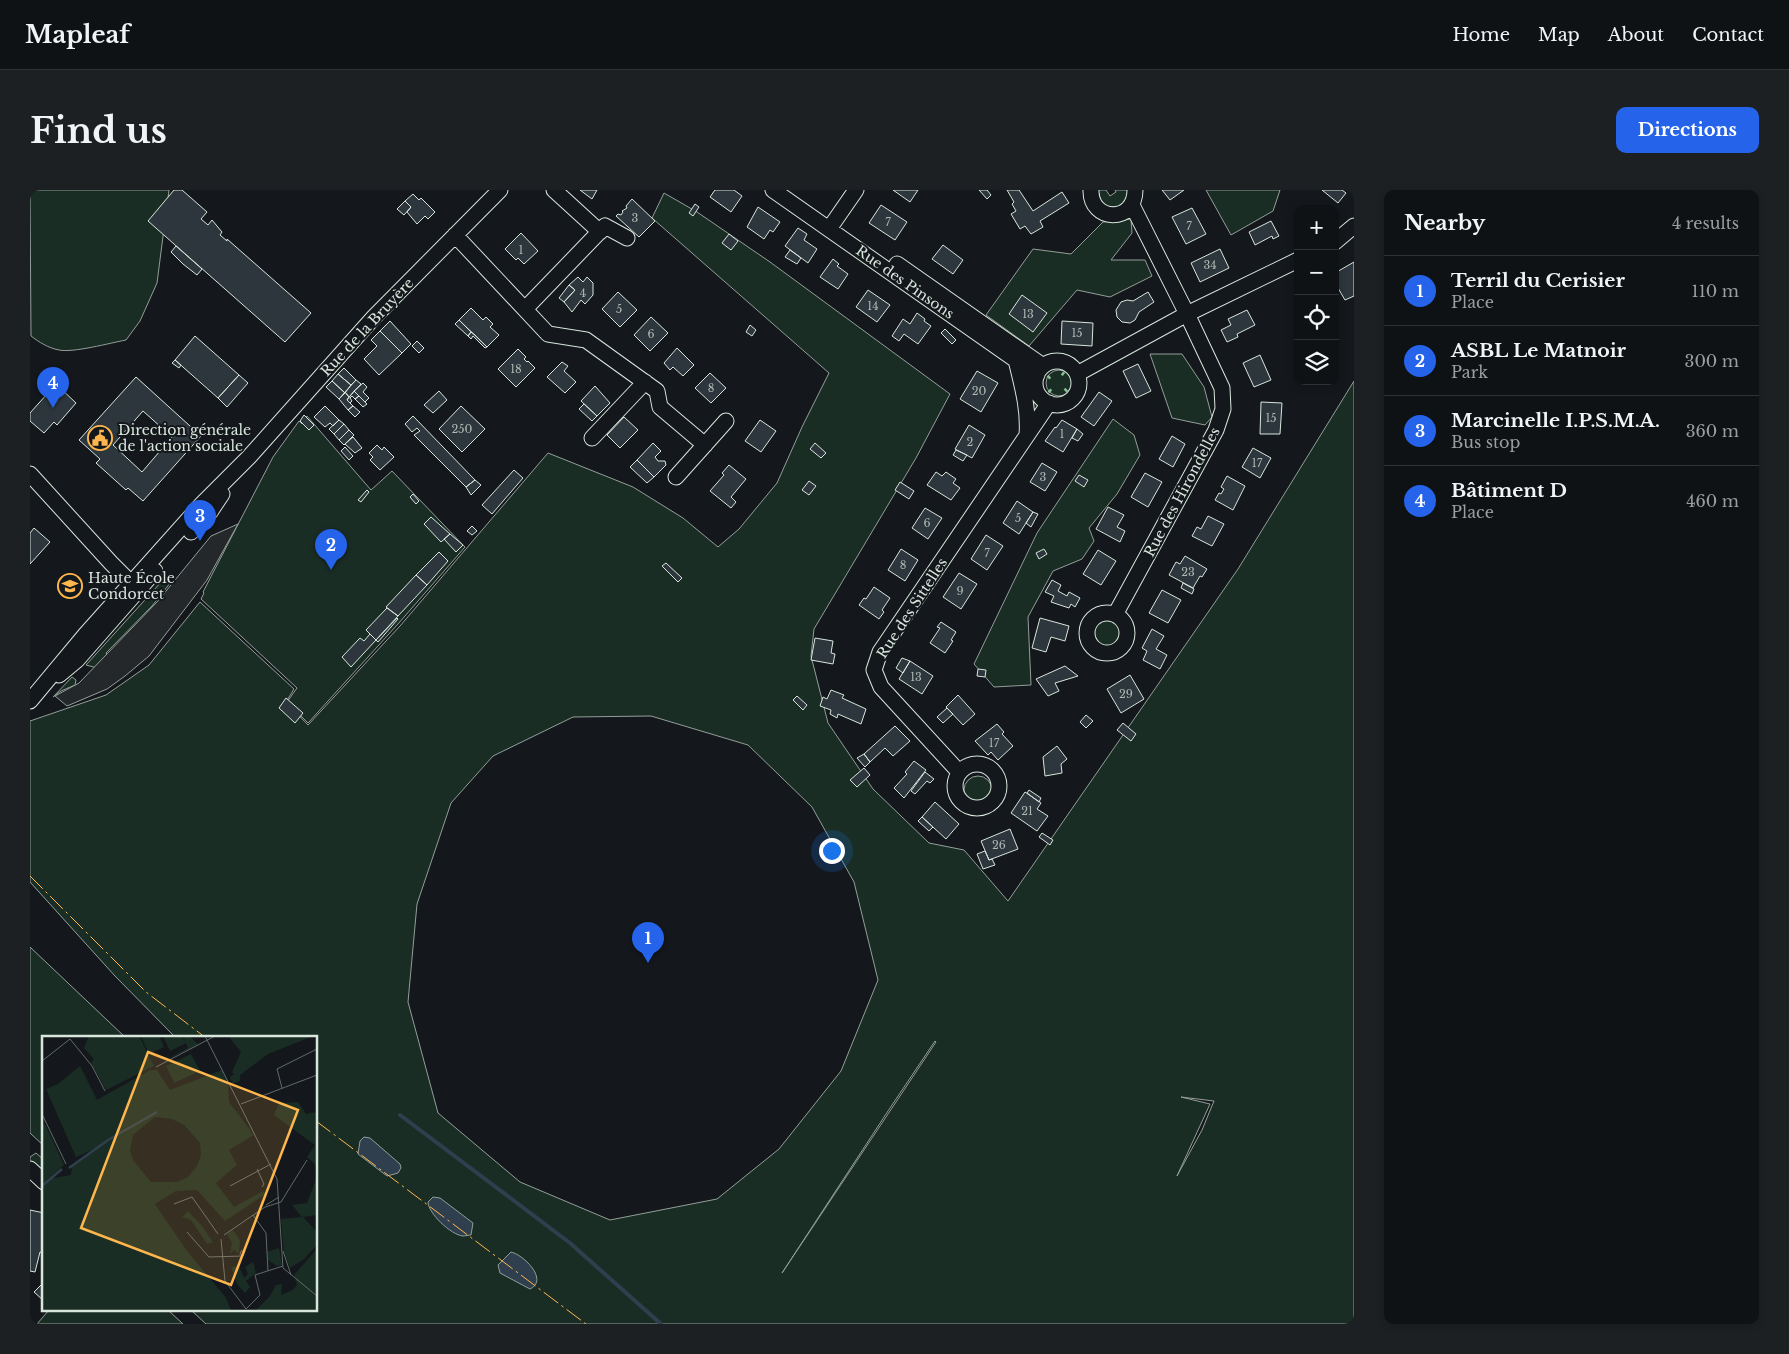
<!DOCTYPE html>
<meta charset="utf-8">
<style>
body{margin:0;font-family:"Libre Baskerville",serif;background:#1d2022;color:#f1f3f6}
.controls{position:absolute;right:15px;top:15px;display:grid;overflow:hidden;border-radius:10px;box-shadow:0 2px 8px #0003}
.controls button{width:45px;height:45px;display:grid;place-items:center;padding:0;border:0;border-bottom:1px solid #2f3234;background:#0f1215;color:#f1f3f6;font:25px sans-serif}
.you{position:absolute;left:801px;top:660px;width:18px;height:18px;margin:-12px;border:4px solid #fff;border-radius:50%;background:#1a73e8;box-shadow:0 0 0 8px #1a73e833}
.badge{display:grid;place-items:center;width:32px;height:32px;border-radius:50%;background:#2563eb;color:#fff;font-size:16px;font-weight:700}
.pin{position:absolute;translate:-50% -41px;filter:drop-shadow(0 1px 2px #0008)}
.pin::after{content:'';position:absolute;top:26px;width:18px;height:15px;background:inherit;clip-path:polygon(0 0,100% 0,50% 100%)}
.list{margin:0;padding:0;list-style:none}
h2{display:flex;justify-content:space-between;align-items:center;height:65px;margin:0;padding:0 20px;font-size:21px}
h2 small{font-size:16px;font-weight:400;color:#9b9ea0}
.list li{display:grid;grid-template-columns:32px 1fr auto;gap:15px;align-items:center;box-sizing:border-box;height:70px;padding:0 20px;border-top:1px solid #2f3234}
.list b{display:block;font-size:19px;white-space:nowrap}
.list p{margin:0;font-size:16px;white-space:nowrap;color:#9b9ea0}
.list em{font-size:16px;font-style:normal;color:#9b9ea0}
.icon{flex:none;width:28px;height:28px;fill:none;stroke:currentColor;stroke-width:2;stroke-linecap:round;stroke-linejoin:round}
.map{position:relative;flex:none;width:1324px;height:1134px;overflow:hidden;border-radius:10px}
header{display:flex;align-items:center;gap:30px;box-sizing:border-box;height:70px;padding:0 25px;background:#0f1215;border-bottom:1px solid #2f3234}
header strong{font-size:24px}
nav{display:flex;gap:28px;margin-inline-start:auto;font-size:18px}
.intro{display:flex;align-items:center;justify-content:space-between;box-sizing:border-box;height:120px;padding:0 30px}
h1{margin:0;font-size:35px}
.button{padding:12px 22px;border-radius:10px;background:#2563eb;color:#fff;font-size:18px;font-weight:700}
main{display:flex;gap:30px;padding:0 30px}
aside{flex:1;background:#0f1215;border-radius:10px;box-shadow:0 2px 8px #0003}
.map>svg:first-child{display:block}
.green{fill:#1a2d24;stroke:#939e99;fill-rule:evenodd}
.parking{fill:#24282b;stroke:#939e99}
.water{fill:#2f3f4d;stroke:#939e99}
.lines{fill:none;stroke-linecap:round;stroke-linejoin:round}
.stream{stroke:#2f3f4d;stroke-width:4}
.building{fill:#2c363c;stroke:#d8e6dc;fill-rule:evenodd}
.minor-casing{stroke:#d8e6dc;stroke-width:17}
.minor{stroke:#14181c;stroke-width:15}
.hedge{stroke:#8ac095;stroke-width:4;stroke-dasharray:2.5 4;stroke-linecap:butt}
.power{stroke:#ffb74d;stroke-width:1;stroke-dasharray:18 4 2.5 4;stroke-linecap:butt}
.labels{text-anchor:middle;dominant-baseline:central;stroke-width:4;stroke-linejoin:round;paint-order:stroke}
.number-label{font-size:11px;fill:#adbab4}
.street-label{font-size:14px;fill:#d8e6dc;stroke:#14181c}
.poi-label{font-size:14px;fill:#d8e6dc;stroke:#14181c;text-anchor:start}
.inset-river{fill:none;stroke:#2f3f4d;stroke-width:2.5}
.inset-road{fill:none;stroke:#626a69;stroke-width:1}
.view{fill:#ffb74d;fill-opacity:0.15;stroke:#ffb74d;stroke-width:2.5}
.inset-edge{fill:none;stroke:#d8e6dc;stroke-width:2.5}
</style>
<header>
<strong>Mapleaf</strong>
<nav><a>Home</a><a>Map</a><a>About</a><a>Contact</a></nav>
</header>
<div class="intro"><h1>Find us</h1><a class="button">Directions</a></div>
<main>
<div class="map">
<svg width="1324" height="1134" viewBox="0 0 1324 1134">
<rect width="100%" height="100%" fill="#14181c"/>
<path class="green" d="M0 0H139L127 93 110 131 96 150C80 153 43 163 29 160 18 158 9 152 1 146Z
M1068 0H1076L1080 6 1086 2 1085 0H1101L1094 18 1072 16Z
M1176 0H1250L1243 21 1201 45Z
M634 3 667 22 740 72 920 204 886 268 784 439 781 466 798 533 843 599 899 653 934 660 978 711 1208 379 1324 191V1134H176L161 1120H286V848H146L85 786 0 692V531L76 505 119 475 170 412 264 499 256 512 278 535 370 436 518 263 603 297 653 328 688 357 709 339 747 293 772 237 799 183 622 28ZM621 526 718 555 782 617 824 692 848 790 811 881 749 959 687 1009 580 1030 490 992 408 923 378 812 387 714 421 613 463 566 543 527ZM905 851 906 852 752 1083 858 921ZM1151 907 1184 911 1172 940 1147 986 1180 914Z
M1101 29 1102 43 1081 70H1115L1122 86 1080 107 1047 100 999 156 956 125 1003 59 1041 64 1073 32Z
M1120 164H1152L1174 197 1182 227 1175 235 1142 228Z
M1016 193a13 13 0 1 1 26 0a13 13 0 1 1-26 0Z
M995 185 1002 190 1006 206 1010 211V217L1002 229Z
M277 226 341 300 362 281 435 357 368 434 278 533 257 512 267 498 171 409 174 403 173 402 243 267 269 231 272 234Z
M1083 229 1104 245 1110 265 1087 304 1059 338 1064 351 1052 369 1023 381 998 427 1001 495 964 497 944 474 1007 343Z
M132 391 141 392 122 416 76 463 83 472 71 479 56 475Z
M1063 443a14 14 0 1 1 28 0a14 14 0 1 1-28 0Z
M42 487 46 490 45 495 31 501 23 507Z
M934 600a14 14 0 1 1 28 0a14 14 0 1 1-28 0Z
M0 757 96 848H14V956L0 943Z
M6 963 14 970V985L0 972V967Z
M19 1120H138L153 1134H7Z"/>
<path class="parking" d="M208 334 177 390 119 466 95 486 77 499 37 516 25 506 49 493 127 412 181 346Z"/>
<path class="water" d="M334 947 340 948 370 974 371 978 368 983 357 986 328 964 330 951Z
M403 1007 410 1008 443 1033 441 1045C440 1045 434 1046 433 1046 421 1045 398 1023 398 1012Z
M481 1062C494 1065 519 1090 500 1099L470 1083 468 1075Z"/>
<g class="lines">
<path class="stream" d="M370 925 540 1053 631 1134"/>
</g>
<path class="building" d="M144 0H152L177 22 171 29 178 35 182 30 192 42 190 45 197 51V49L281 123 255 152 118 31Z
M550 0H567L562 9Z
M685 0H704L712 6 701 22 680 7Z
M863 0H888L880 12Z
M949 0H957L961 5 957 9Z
M977 0H989L1003 21 1032 2 1039 13 1010 31 1013 37 1001 44 995 36 990 39 981 24 986 21 982 14 984 12Z
M1132 0H1154L1140 10Z
M1292 0H1312L1316 3 1308 13Z
M383 4 389 10 391 8 405 22 398 29 395 26 387 34 377 22 381 17 375 11Z
M602 9 625 31 609 47 586 26 588 24 591 25 593 22 592 21 597 18 596 16Z
M375 11 381 17 374 25 367 19Z
M665 14 669 17 663 26 659 23Z
M851 15 877 32 865 50 839 33Z
M728 17 750 32 743 42 740 40 734 49 717 37Z
M1162 18 1176 44 1156 54 1142 27Z
M1241 31 1249 46 1243 49 1242 46 1225 55 1219 42Z
M768 38 777 44 774 50 787 59 778 73 755 56Z
M491 43 508 61 494 74 488 68 486 70 475 59Z
M699 44 708 51 701 60 692 53Z
M913 55 933 70 923 84 902 69Z
M146 56 172 79 167 85 153 74 141 62Z
M1190 59 1199 78 1170 92 1161 73Z
M760 60 771 68 767 74 755 67Z
M803 69 809 74 807 76 818 84 808 99 790 87Z
M1324 72V106L1315 110 1305 93V83Z
M548 87 553 92 557 87 563 93V105L555 114 551 110 542 122 534 112 545 100 539 95Z
M539 95 545 100 534 112 529 108Z
M838 100 860 115 847 132 826 117Z
M588 102 607 120 590 137 572 119Z
M1118 102 1124 112 1109 122 1105 130 1100 133 1092 132 1087 127 1086 120 1091 112 1097 110 1103 111Z
M992 105 1017 123 1003 142 979 124Z
M441 118 453 130 456 127 463 134 460 137 469 145 457 157 429 130Z
M1217 120 1225 135 1207 144 1208 147 1197 152 1191 140 1201 135 1198 129Z
M887 123 895 129 894 131 901 136 888 154 874 144 869 151 862 146 873 129 880 134Z
M621 127 638 143 620 161 604 145Z
M429 130 441 142 438 146 425 134Z
M360 131 381 154 372 163 350 141Z
M1032 131 1063 133 1062 156 1031 154Z
M720 135 726 140 722 146 716 142Z
M915 139 926 150 922 154 911 143Z
M350 141 372 163 349 185 334 169 347 156 341 150Z
M441 142 445 145 457 157 455 158 443 146 441 149 438 146Z
M165 146 209 185 188 208 145 170Z
M387 151 394 158 389 163 382 156Z
M647 158 664 175 653 186 643 177 640 180 634 173Z
M488 159 496 167 494 169 497 172 498 171 505 178 486 197 468 179Z
M1230 165 1241 190 1224 197 1213 173Z
M145 170 151 175 149 178 142 173Z
M532 172 538 176 534 181 546 192 535 203 517 187Z
M1108 174 1121 201 1106 208 1093 181Z
M314 178 326 190 321 195 308 184Z
M947 181 968 193 951 222 930 209Z
M680 183 696 198 681 213 665 198Z
M308 184 321 195 315 203 302 191Z
M209 185 218 193 197 217 188 208Z
M106 187 171 246 113 311 98 298 96 300 66 273 70 269 49 250ZM113 221 142 247 112 282 83 255Z
M326 190 331 194 319 207 315 202Z
M302 191 315 203 309 209 296 197Z
M333 193 337 197 333 202 339 208 335 212 324 201Z
M26 194 46 213 27 235 24 232 14 243 0 231V223Z
M565 196 580 213 567 226 551 211Z
M324 201 329 206 325 209 322 206 320 208 322 211 320 213 317 210Z
M409 201 417 210 403 223 394 215Z
M315 202 319 207 317 210 323 216 318 220 309 209Z
M1069 202 1082 211 1064 236 1051 227Z
M329 206 337 214 333 217 325 209Z
M1231 212 1252 213 1250 244H1230Z
M554 214 567 226 562 231 549 219Z
M295 216 309 230 303 236 300 233 295 237 284 227Z
M323 216 330 222 325 227 318 220Z
M431 216 455 239 432 262 409 239Z
M274 225 284 235 279 240 270 231Z
M383 226 445 290 436 297 384 245 390 241 387 238 382 242 375 234Z
M594 227 608 240 590 258 577 245Z
M309 230 314 234 304 244 299 239Z
M730 230 746 241 731 262 715 251Z
M1032 230 1047 239 1033 262 1015 251 1025 237 1026 238Z
M314 234 319 240 309 250 304 244Z
M939 235 955 245 942 268 925 259Z
M1047 239 1053 244 1048 251 1042 248Z
M319 240 324 245 314 255 309 250Z
M1142 246 1155 254 1143 277 1129 269Z
M323 247 332 258 325 263 315 254Z
M623 253 631 261 625 267 628 271H635L636 275 624 287 607 270Z
M785 253 796 263 791 268 780 259Z
M347 255 352 260 354 257 364 267 350 280 340 270 343 267 339 263Z
M315 257 323 266 319 270 311 261Z
M1223 258 1241 268 1230 288 1212 277Z
M926 260 937 265 933 271 923 265Z
M607 270 624 287 617 293 600 277Z
M1012 273 1027 282 1015 301 1000 292Z
M699 275 716 289 701 307 706 312 701 318 680 301 694 285 692 283Z
M484 280 493 288 462 324 452 315Z
M906 282 912 286 916 282 926 289 923 293 930 298 921 310 897 295Z
M1115 283 1132 292 1118 317 1101 307Z
M1049 285 1058 290 1054 297 1045 291Z
M1197 286 1215 296 1203 320 1185 310 1189 303 1191 304 1194 299 1191 297Z
M445 290 451 295 441 305 436 297Z
M779 291 786 296 779 305 772 300Z
M870 292 884 301 879 309 865 300Z
M337 300 339 302 331 312 328 310Z
M383 304 389 311 386 314 380 307Z
M987 311 1003 322 989 344 973 333Z
M1078 317 1094 325 1087 337 1095 341 1090 352 1066 339Z
M895 318 912 328 898 349 882 338Z
M1003 322 1008 324 1001 337 996 333Z
M1178 326 1194 334 1182 356 1162 346 1167 337 1171 339Z
M401 327 420 344 411 352 394 334Z
M442 336 447 341 442 345 437 341Z
M4 338 20 352 0 374V343Z
M420 344 433 355 426 362 414 349Z
M956 345 973 356 957 380 941 369Z
M871 359 888 370 875 391 858 380Z
M1014 359 1017 364 1009 369 1006 363Z
M1068 360 1086 371 1071 395 1053 384Z
M409 362 418 371 397 395 386 385Z
M1155 366 1177 379 1172 387 1170 386 1163 398 1139 385 1146 372 1150 374Z
M636 373 652 388 648 392 632 376Z
M929 383 947 394 931 419 913 407Z
M386 385 397 395 368 426 356 417Z
M1022 390 1031 395 1028 401 1037 406 1039 402 1050 408 1045 417 1041 414 1039 418 1021 412 1024 406 1015 402Z
M1153 393 1164 399 1162 404 1151 398Z
M844 397 860 408 852 420 854 422 849 429 829 415 834 408 836 409Z
M1132 400 1151 410 1138 433 1119 423Z
M357 418 368 426 346 450 336 440Z
M367 428 368 429 348 452 346 450Z
M1010 428 1039 436 1035 451 1021 447 1016 462 1002 458Z
M911 432 926 442 921 450 923 451 915 463 900 453 910 438 907 437Z
M1122 439 1134 446 1126 459 1137 465 1130 479 1113 470 1117 461 1112 458Z
M340 444 346 450 321 477 312 467 330 448 334 451Z
M785 448 803 451 801 463 805 464 803 474 781 470Z
M872 468 880 471 873 483 866 478Z
M880 471 903 486 892 504 869 489Z
M1035 476 1048 486 1025 493 1029 501 1018 506 1006 489Z
M948 479 956 480 955 487 947 486Z
M1100 485 1114 509 1091 523 1077 499Z
M801 500 814 505 812 508 836 519 831 534 808 524 807 528 800 524 801 520 790 516 793 507 797 509Z
M928 505 945 524 933 535 916 517Z
M767 506 777 515 773 520 763 510Z
M256 508 273 523 265 533 249 518Z
M917 518 923 524 913 533 907 527Z
M1056 525 1063 531 1056 538 1050 532Z
M1093 533 1106 544 1101 551 1087 540Z
M967 534 974 542 972 544 983 556 968 570 961 562 958 565 945 551Z
M865 536 880 551 863 566 855 558 840 572 834 564Z
M1027 556 1037 569 1031 574 1032 583 1015 586 1013 567Z
M834 564 840 572 835 577 827 568Z
M884 571 896 580 874 608 864 598 877 584 875 582Z
M834 578 840 585 827 597 820 590Z
M895 582 904 589 900 593 897 591 885 604 881 601Z
M999 600 1011 608 1009 612 997 603Z
M995 602 1011 613 1007 619 1018 626 1007 641 981 623Z
M905 612 929 634 916 649 892 627Z
M892 627 903 637 899 641 888 631Z
M980 639 988 659 959 670 951 651Z
M1012 643 1023 650 1020 655 1009 647Z
M955 661 959 670 962 669 965 675 953 679 947 664Z
M0 1020 14 1023V1063L10 1062 5 1082 0 1081Z
M13 1093 14 1094V1111L4 1102Z"/>
<g class="lines">
<defs>
<path id="minor" d="M524 0 570 42
M743 0 1007 185
M1061 0C1060 32 1105 34 1105 0
M799 39 826 0
M425 45 518 144 556 150 627 201 630 217 675 255
M1305 52 1324 36
M867 74 1013 176
M495 119 575 36 597 48
M986 170C992 195 999 219 997 245
M1005 193a22 22 0 1 1 44 0a22 22 0 1 1-44 0Z
M1047 184 1157 124 1268 70
M562 248 615 192
M0 284 81 373 108 400
M646 287 696 231
M161 342 180 322 192 304
M1057 443a20 20 0 1 1 40 0a20 20 0 1 1-40 0Z
M1086 423 1186 240 1193 219 1192 198 1157 124 1102 15
M29 485 47 470 125 381
M0 511 55 445 172 314 219 267 344 127 470 0
M925 596a22 22 0 1 1 44 0a22 22 0 1 1-44 0Z
M929 582 851 497 844 480 850 462 1019 213
M0 979 14 992"/>
</defs>
<use href="#minor" class="minor-casing"/>
<use href="#minor" class="minor"/>
<path class="hedge" d="M1032 183 1037 187
M1018 188 1021 185
M1019 200 1023 204
M1035 201 1038 198"/>
<path class="power" d="M0 686 116 802 176 848
M286 931 556 1134"/>
</g>
<defs>
<symbol id="civic-ring" viewBox="-11 -11 22 22"><circle r="9.5" fill="#14181c" stroke="#ffb74d" stroke-width="1.5"/><path d="M-.6-6.5H3V-4.5H.6V-3L4-1V1h2V6H-6V1h2V-1L-.6-3ZM-1.2 2.5V6h2.4V2.5Z" fill="#ffb74d"/></symbol>
<symbol id="university-ring" viewBox="-11 -11 22 22"><circle r="9.5" fill="#14181c" stroke="#ffb74d" stroke-width="1.5"/><path d="M0-5L7-2L0 1L-7-2ZM-4 1L0 2.5L4 1V4Q0 6-4 4Z" fill="#ffb74d"/></symbol>
</defs>
<g fill-rule="evenodd">
<use href="#civic-ring" x="56" y="234" width="28" height="28"/>
<use href="#university-ring" x="26" y="382" width="28" height="28"/>
</g>
<g class="labels">
<g class="number-label">
<text x="605" y="28">3</text>
<text x="858" y="32">7</text>
<text x="1159" y="36">7</text>
<text x="491" y="60">1</text>
<text x="1180" y="75">34</text>
<text x="553" y="103">4</text>
<text x="843" y="116">14</text>
<text x="589" y="119">5</text>
<text x="998" y="124">13</text>
<text x="1047" y="143">15</text>
<text x="621" y="144">6</text>
<text x="486" y="179">18</text>
<text x="681" y="198">8</text>
<text x="949" y="201">20</text>
<text x="1241" y="228">15</text>
<text x="432" y="239">250</text>
<text x="1032" y="244">1</text>
<text x="940" y="252">2</text>
<text x="1227" y="273">17</text>
<text x="1013" y="287">3</text>
<text x="988" y="328">5</text>
<text x="897" y="333">6</text>
<text x="957" y="363">7</text>
<text x="873" y="375">8</text>
<text x="1158" y="382">23</text>
<text x="930" y="401">9</text>
<text x="886" y="487">13</text>
<text x="1096" y="504">29</text>
<text x="964" y="553">17</text>
<text x="997" y="621">21</text>
<text x="969" y="655">26</text>
</g>
<g class="street-label">
<text transform="translate(875 92) rotate(35)">Rue des Pinsons</text>
<text transform="translate(337 137) rotate(-47)">Rue de la Bruyère</text>
<text transform="translate(1152 302) rotate(-62)">Rue des Hirondelles</text>
<text transform="translate(882 418) rotate(-57)">Rue des Sittelles</text>
</g>
<g class="poi-label">
<text x="88" y="240">Direction générale<tspan x="88" dy="16">de l'action sociale</tspan></text>
<text x="58" y="388">Haute École<tspan x="58" dy="16">Condorcet</tspan></text>
</g>
</g>
<g transform="translate(12 846)">
<rect width="275" height="275" fill="#14181c"/>
<path d="M47 0H97L112 30 64 54 49 27 52 23 42 12ZM99 0H117L122 11 107 18ZM121 0H140L144 7 128 15ZM141 0H147L157 9 123 24 146 12ZM186 0H271L226 18 198 39V45L190 48 188 41 192 38 190 36 199 16ZM149 18 158 35 132 47 124 30ZM38 30 55 64 108 34H115L128 54 180 34 186 47 187 66 212 99 187 114 195 129 174 147 192 171 221 155 224 158 183 185 155 154 134 155 113 168 145 215 184 262 189 275H0V90L3 88 22 129 6 143 29 139 30 131 57 111 34 121 4 53 16 48ZM113 81 130 83 142 89 158 107 159 119 155 130 146 141 135 146H109L91 124 88 114 91 99ZM256 66 264 78 275 76V130L265 121 273 109 232 79 237 67ZM275 141V179L261 181 275 196V209L262 223 248 232 242 216 239 183 260 181 250 169 265 167ZM146 175 160 190 171 206 165 208 149 184 140 181ZM191 194 198 204 197 218 192 214 188 218 190 207 185 198ZM237 212 240 229 235 230 226 224 225 216ZM275 213V275H213L228 260 234 249 240 248 239 259 251 254 255 249 252 239ZM211 226 214 237 204 245 208 251 203 257 195 248 189 231 197 230 202 242 206 238 203 231Z" fill="#1a2d24" fill-rule="evenodd"/>
<path class="inset-river" d="M27 132 66 104 115 76M0 150 20 133"/>
<path class="inset-road" d="M163 0 235 143 241 232 275 260M0 25 28 3 50 30 63 55M114 31 173 0M240 52 235 33 275 13M199 68 275 39M0 78 24 128M215 133 222 148 220 151M188 150 229 128M132 168 150 161 176 198M224 169 237 161M211 179 224 197 226 235M145 196 167 221 201 220 203 215H199L198 219M182 199 223 171 239 166 265 124M179 203 183 245 204 273 218 259 213 239 241 230M241 215 249 239"/>
<path class="view" d="M106 16 256 74 189 249 39 192Z"/>
<rect width="275" height="275" class="inset-edge"/>
</g>
</svg>
<div class="controls">
<button>+</button>
<button>−</button>
<button><svg class="icon" aria-label="locate" viewBox="0 0 24 24"><circle cx="12" cy="12" r="6"/><path d="M12 2v4M12 18v4M2 12h4M18 12h4"/></svg></button>
<button><svg class="icon" aria-label="layers" viewBox="0 0 24 24"><path d="M12 4l9 5-9 5-9-5zM3 14l9 5 9-5"/></svg></button>
</div>
<div class="you"></div>
<div class="pin badge" style="left:618px;top:773px">1</div>
<div class="pin badge" style="left:301px;top:380px">2</div>
<div class="pin badge" style="left:170px;top:351px">3</div>
<div class="pin badge" style="left:23px;top:218px">4</div>
</div>
<aside>
<h2>Nearby<small>4 results</small></h2>
<ul class="list">
<li><span class="badge">1</span><div><b>Terril du Cerisier</b><p>Place</p></div><em>110 m</em></li>
<li><span class="badge">2</span><div><b>ASBL Le Matnoir</b><p>Park</p></div><em>300 m</em></li>
<li><span class="badge">3</span><div><b>Marcinelle I.P.S.M.A.</b><p>Bus stop</p></div><em>360 m</em></li>
<li><span class="badge">4</span><div><b>Bâtiment D</b><p>Place</p></div><em>460 m</em></li>
</ul>
</aside>
</main>
